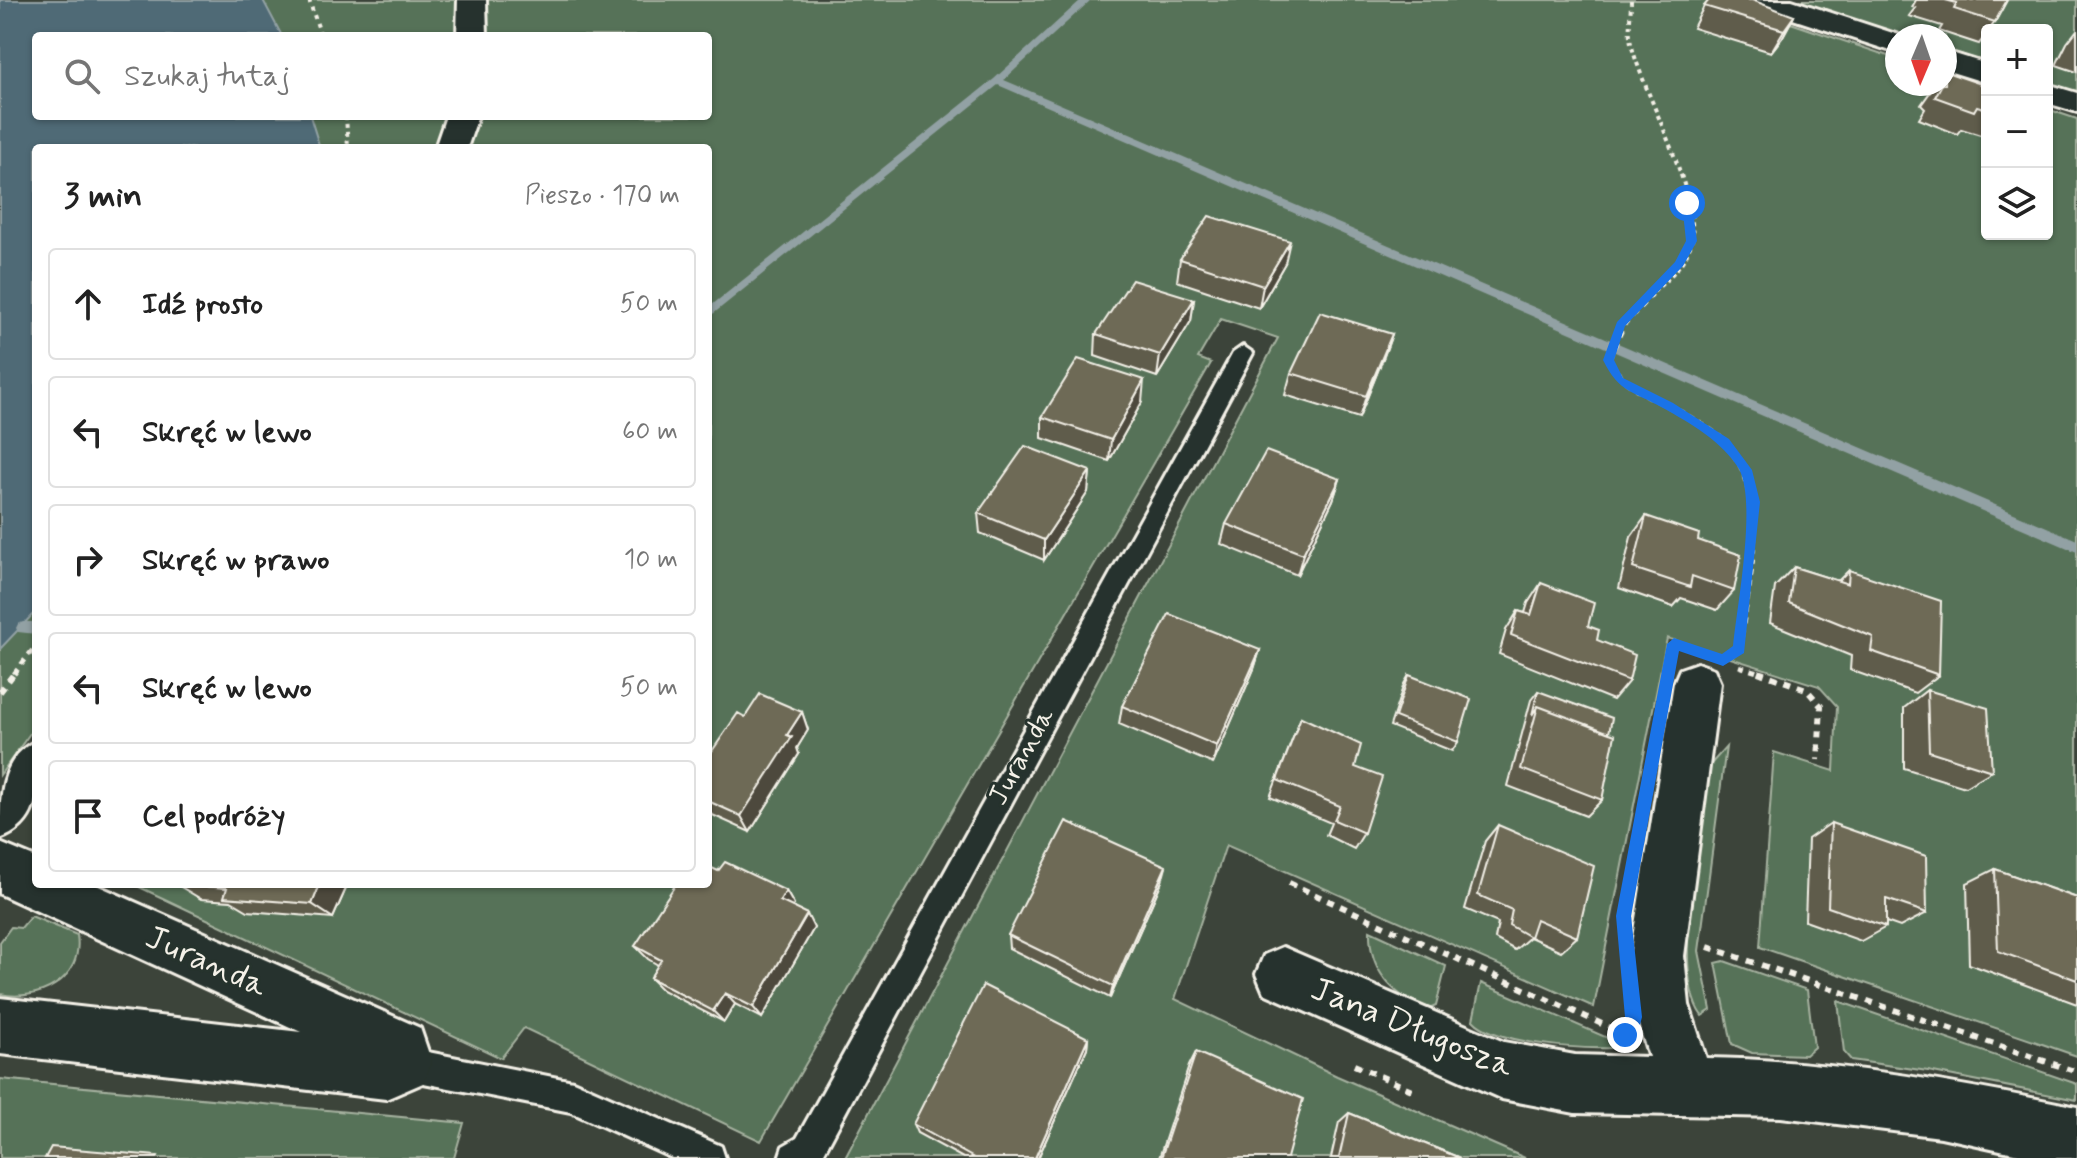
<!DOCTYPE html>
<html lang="pl">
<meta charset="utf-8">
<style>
body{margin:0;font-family:Mynerve,sans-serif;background:#f6f6f6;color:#222}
.controls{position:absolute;right:24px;top:24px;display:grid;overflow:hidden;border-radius:8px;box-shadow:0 2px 6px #0004}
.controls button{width:72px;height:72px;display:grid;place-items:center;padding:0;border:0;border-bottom:2px solid #e0e0e0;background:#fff;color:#222;font:40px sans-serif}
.compass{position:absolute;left:1885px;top:24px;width:72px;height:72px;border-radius:50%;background:#fff;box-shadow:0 2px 6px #0004;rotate:182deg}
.stop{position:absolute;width:24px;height:24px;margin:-18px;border:6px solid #1a73e8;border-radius:50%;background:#fff}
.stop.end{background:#1a73e8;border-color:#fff;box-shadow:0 2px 8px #0008}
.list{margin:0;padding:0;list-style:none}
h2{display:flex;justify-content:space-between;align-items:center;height:104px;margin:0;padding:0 32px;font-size:34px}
h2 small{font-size:26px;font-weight:400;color:#767676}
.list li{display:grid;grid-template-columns:52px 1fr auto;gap:24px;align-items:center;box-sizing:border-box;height:112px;margin:0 16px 16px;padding:0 16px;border:2px solid #e0e0e0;border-radius:8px}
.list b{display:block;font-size:30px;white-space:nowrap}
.list em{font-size:26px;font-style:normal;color:#767676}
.icon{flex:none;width:44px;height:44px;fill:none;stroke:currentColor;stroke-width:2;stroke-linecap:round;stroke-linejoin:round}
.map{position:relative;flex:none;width:2077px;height:1158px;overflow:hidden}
.search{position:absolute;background:#fff;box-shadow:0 2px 6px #0004;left:32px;top:32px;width:680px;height:88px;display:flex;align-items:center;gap:20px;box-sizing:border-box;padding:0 28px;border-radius:8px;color:#767676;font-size:30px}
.panel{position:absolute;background:#fff;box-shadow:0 2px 6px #0004;left:32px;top:144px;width:680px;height:744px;border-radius:8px}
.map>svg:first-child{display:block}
.green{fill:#577258;stroke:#a6b2a0;stroke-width:2}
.water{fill:#506b76;stroke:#92a1a4;stroke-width:2}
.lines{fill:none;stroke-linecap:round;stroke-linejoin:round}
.stream{fill:#92a1a4;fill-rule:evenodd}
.service-casing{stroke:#f4f1e8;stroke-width:6}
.minor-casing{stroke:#f4f1e8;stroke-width:6}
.tertiary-casing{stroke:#f4f1e8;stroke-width:6}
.path-far2{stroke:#f4f1e8;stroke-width:4;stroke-dasharray:4 4;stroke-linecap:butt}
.path-far1{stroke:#f4f1e8;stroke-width:5;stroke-dasharray:6 6;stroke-linecap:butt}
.path{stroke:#f4f1e8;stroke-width:6;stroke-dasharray:7 7;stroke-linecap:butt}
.service{fill:#26332d;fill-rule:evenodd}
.minor{fill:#26332d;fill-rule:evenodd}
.tertiary{fill:#26332d;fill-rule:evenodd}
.wall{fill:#5f5b4b;stroke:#f4f1e8;stroke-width:2}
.shaded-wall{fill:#4d4a3d;stroke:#f4f1e8;stroke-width:2}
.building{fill:#6e6a57;stroke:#f4f1e8;stroke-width:2}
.route{fill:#1a73e8}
.labels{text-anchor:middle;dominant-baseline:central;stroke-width:6;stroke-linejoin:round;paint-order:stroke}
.street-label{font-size:28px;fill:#f4f1e8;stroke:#26332d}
.near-street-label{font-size:34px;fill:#f4f1e8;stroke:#26332d}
</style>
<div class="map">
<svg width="2077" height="1158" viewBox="0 0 2077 1158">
<rect width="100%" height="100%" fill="#3c443a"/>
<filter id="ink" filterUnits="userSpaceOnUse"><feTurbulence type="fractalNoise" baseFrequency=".0125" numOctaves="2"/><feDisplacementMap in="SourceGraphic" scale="16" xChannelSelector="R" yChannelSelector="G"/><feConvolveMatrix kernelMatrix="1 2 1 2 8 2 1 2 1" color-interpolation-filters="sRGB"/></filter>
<g filter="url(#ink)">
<path class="green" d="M8 0H1723L1897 59V84H1945V75L1987 89V234H2047V109L2077 119V1056L1760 947 1774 752 1834 771 1837 706 1819 686 1667 638 1594 1007 1226 845 1175 999 1337 1076 1525 1158H845L1278 338 1221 319 1198 358 1211 363 761 1141 524 1028 501 1058 133 884H708V148H82L72 116H708V36H36Z
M1795 0H2077V92L2047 82V30H1987V63L1945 49V36H1905Z
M36 276V725L0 775V315Z
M1726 747 1699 951 1711 1010 1702 1016C1669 974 1703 820 1710 765Z
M31 916 77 935C84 980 38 1002 0 994V942L11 927 21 928Z
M1370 931 1446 966 1436 1006 1427 1010C1393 995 1369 970 1370 931Z
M1724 961 1807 990 1814 1047 1805 1055 1752 1053 1732 1044 1716 963Z
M1481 983 1617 1042 1611 1048C1579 1049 1494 1044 1473 1020Z
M1838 1001 2077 1084V1100L1928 1071 1851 1060 1844 1052Z
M0 1079 464 1123 454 1158H0Z"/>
<path class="water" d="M0 0H263L282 36H36V116H310L320 148H36V611L0 649Z"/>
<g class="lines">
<path class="stream" d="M1081 0H1091L1004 80 2077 540V552L998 85 708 318V308L994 79Z
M23 622H36V634L18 632 16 628 18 624Z"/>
<defs>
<path id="service" d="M1243 346 1253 353 821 1158H779L783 1146 797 1138 1233 353Z
M403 1047 573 1081 721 1146 725 1158H672L571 1112 403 1079 392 1074 387 1063 392 1052Z"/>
<path id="minor" d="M1749 0H1792L1902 36H1897V53L1753 6Z
M1945 51 1987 64V83L1945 70Z
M2047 84 2077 93V112L2047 103Z
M1697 663 1714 669 1720 683 1684 956 1689 1005 1706 1058C1832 1060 1954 1082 2077 1107V1158H2037L1941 1137 1781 1117 1575 1113 1502 1099 1264 993 1256 974 1264 955 1283 947 1504 1042 1575 1055 1649 1057 1633 1005 1630 956 1674 683 1680 669Z
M0 843 36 858V884H94L420 1028 432 1063 423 1083 386 1099 0 1054V998L301 1032 0 894Z"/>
<path id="tertiary" d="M458 0H486L487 36H457Z
M446 116H478L467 148H435Z
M36 741C36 782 46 821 0 839 0 798 0 758 36 741Z"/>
</defs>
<use href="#service" class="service-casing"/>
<use href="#minor" class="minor-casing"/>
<use href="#tertiary" class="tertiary-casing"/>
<path class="path-far2" d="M309 0 321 36
M1631 0C1631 14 1628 29 1631 43 1643 94 1702 195 1691 243 1685 265 1665 281 1649 296
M346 116 348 148"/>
<path class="path-far1" d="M1652 294 1625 323 1608 360C1625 389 1654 397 1682 413 1697 422 1716 431 1727 445 1773 499 1748 586 1739 649L1731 655
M1739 666 1763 674
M14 674 36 646"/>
<path class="path" d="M1758 672 1806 689 1821 706 1818 760
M0 692 15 672
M1289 883 1613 1029
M1708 947 2077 1072
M1354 1065 1412 1090"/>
<use href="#service" class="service"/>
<use href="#minor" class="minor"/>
<use href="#tertiary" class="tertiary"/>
</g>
<path class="wall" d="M1916 0H2007L1995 22 1989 30H1987V33L1979 44 1939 31 1942 26 1909 16 1915 8 1912 7Z
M1704 6 1794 16 1782 38 1771 52 1693 28Z
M2077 30V72L2056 65 2067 43Z
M1936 84 1987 86V133L1984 136 1961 129 1957 134 1919 119 1925 109 1921 105Z
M1180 259 1285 263 1259 308 1177 281Z
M1194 299 1191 321 1157 377 1095 356 1096 334Z
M1392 334 1384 356 1359 418 1285 395 1291 373Z
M1142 402 1109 461 1042 438V417Z
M1090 471 1088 492 1044 560 980 533 978 513Z
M1340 479 1333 500 1297 575 1221 544 1226 524Z
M1646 516 1698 540 1734 591 1717 610 1681 598 1673 607 1619 588 1631 537Z
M1794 567 1838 581 1849 570 1939 675 1915 693 1850 670 1851 656 1770 623 1775 587Z
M1541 583 1588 626 1597 640 1629 681 1613 700 1499 654 1506 630 1518 611 1525 613 1528 603Z
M1260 650 1254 669 1213 764 1119 724 1122 706Z
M1409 675 1458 742 1452 751 1390 726 1404 684Z
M1927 690 1992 771 1965 787 1904 768V708Z
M1538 691 1609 733 1602 800 1586 816 1508 786 1531 700Z
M802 712 808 730 797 748 799 754 750 832 708 813V757L745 717Z
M1301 717 1355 767 1364 833 1354 849 1326 835 1331 823 1270 797Z
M1831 823 1927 913 1900 927 1886 922V927L1861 941 1805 921 1808 839Z
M1498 825 1577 937 1561 951 1530 937 1515 950 1495 939 1498 923 1465 909 1485 841Z
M1995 869 2077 898V1004L1969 964 1967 883Z
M718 871 786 891 794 905 792 907 814 928 762 1018 735 1004 724 1022 662 990 650 978 658 965 648 959 635 946Z
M1162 881 1110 998 1009 948 1008 935Z
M176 884H348L333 918 248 911 231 901 201 899Z
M1088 1038 1087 1048 1038 1158H963L917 1133 913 1124Z
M1196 1052 1287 1158H1159L1189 1066Z
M1349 1113 1460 1158H1331L1339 1122Z"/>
<path class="shaded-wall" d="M1794 16 1782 38 1771 52 1784 30Z
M1290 241 1285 263 1259 308 1263 286Z
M1194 299 1191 321 1157 377 1160 355Z
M1392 334 1384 356 1359 418 1366 396Z
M1144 380 1142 402 1109 461 1111 440Z
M1090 471 1088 492 1044 560V540Z
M1340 479 1333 500 1297 575 1303 554Z
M1260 650 1254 669 1213 764 1217 746Z
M802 712 808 730 797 748 799 754 750 832 741 816 787 735Z
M1166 866 1162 881 1110 998 1113 986Z
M320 884H348L333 918 312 904Z
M786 891 794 905 787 915 780 901Z
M807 914 814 928 762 1018 753 1007Z
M725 993 735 1004 724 1022 713 1011Z
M1088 1038 1087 1048 1038 1158H1035Z"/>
<path class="building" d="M1709 0H1752L1794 16 1784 30 1704 6Z
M1945 0H2007L1995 22 1954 9 1957 3Z
M1949 73 1987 86V109L1977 106 1974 111 1935 97 1941 86 1939 84H1945V76Z
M1209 216 1290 241 1263 286 1180 259Z
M1132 280 1194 299 1160 355 1096 334Z
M1320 312 1392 334 1366 396 1291 373Z
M1078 359 1144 380 1111 440 1042 417Z
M1025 446 1090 471 1044 540 978 513Z
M1266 451 1340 479 1303 554 1226 524Z
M1646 516 1699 534 1698 540 1741 555 1734 591 1692 576 1690 587 1633 568Z
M1794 567 1848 584 1849 570 1941 601 1939 675 1871 651 1873 637 1789 603Z
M1541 583 1594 603 1588 626 1599 630 1597 640 1635 655 1629 681 1511 635 1518 611 1531 615Z
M1169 614 1260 650 1217 746 1122 706Z
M1409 675 1471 699 1458 742 1395 717Z
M1927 690 1988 708 1992 771 1929 751Z
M1538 691 1612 718 1609 733 1538 706 1532 715Z
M760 694 802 712 787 735 792 737 741 816 708 801V757L738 713 745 717Z
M1538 706 1615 735 1602 800 1521 769Z
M1301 717 1361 745 1355 767 1382 777 1364 833 1334 820 1340 806 1277 780Z
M1066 821 1166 866 1113 986 1008 935Z
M1831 823 1926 856 1927 913 1886 899V927L1828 907Z
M1498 825 1594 866 1577 937 1536 919 1530 937 1509 925 1512 910 1478 895Z
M725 862 786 891 780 901 807 914 753 1007 725 993 713 1011 650 978 661 960 635 946 676 884H708V866L718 871Z
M1995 869 2077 898V980L1998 951Z
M176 884H320L312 904 224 897 227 888Z
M983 985 1088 1038 1035 1158H974L913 1124Z
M1196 1052 1303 1099 1287 1158H1161Z
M1349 1113 1460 1158H1339Z
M51 1147 158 1156 157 1158H45Z"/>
</g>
<path class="route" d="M1687 200 1692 203 1697 241 1683 266 1625 326 1614 360 1623 378 1673 403 1729 439 1752 470 1760 502 1744 653 1723 666 1679 651 1631 916 1642 1017 1638 1033 1625 1043 1617 1035 1625 1017 1616 916 1667 644 1674 638 1722 654 1733 646C1737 606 1757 502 1739 469 1723 442 1690 423 1663 408 1633 391 1619 393 1603 360L1617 322 1675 262 1686 241 1682 203Z"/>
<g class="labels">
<g class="street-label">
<text transform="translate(1022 757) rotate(-61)">Juranda</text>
</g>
<g class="near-street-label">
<text transform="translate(206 962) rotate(24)">Juranda</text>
<text transform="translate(1412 1028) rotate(22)">Jana Długosza</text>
</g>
</g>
</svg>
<div class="controls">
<button>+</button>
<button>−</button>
<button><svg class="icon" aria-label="layers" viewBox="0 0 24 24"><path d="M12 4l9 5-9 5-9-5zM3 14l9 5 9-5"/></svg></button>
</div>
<svg class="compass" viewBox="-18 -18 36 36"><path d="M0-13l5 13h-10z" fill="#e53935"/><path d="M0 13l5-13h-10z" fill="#767676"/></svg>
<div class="stop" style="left:1687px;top:203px"></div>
<div class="stop end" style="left:1625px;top:1035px"></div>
<div class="search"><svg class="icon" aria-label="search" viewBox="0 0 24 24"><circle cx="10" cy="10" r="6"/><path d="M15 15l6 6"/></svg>Szukaj tutaj</div>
<section class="panel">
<h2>3 min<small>Pieszo · 170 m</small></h2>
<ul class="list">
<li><svg class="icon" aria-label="ahead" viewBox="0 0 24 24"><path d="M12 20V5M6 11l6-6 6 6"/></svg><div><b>Idź prosto</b></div><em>50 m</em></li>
<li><svg class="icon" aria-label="left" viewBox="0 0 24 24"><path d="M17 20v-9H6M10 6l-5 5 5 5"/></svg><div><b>Skręć w lewo</b></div><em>60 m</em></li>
<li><svg class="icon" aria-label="right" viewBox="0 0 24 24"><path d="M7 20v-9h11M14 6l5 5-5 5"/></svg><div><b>Skręć w prawo</b></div><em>10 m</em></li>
<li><svg class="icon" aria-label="left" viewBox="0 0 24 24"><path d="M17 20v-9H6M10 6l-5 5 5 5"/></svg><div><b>Skręć w lewo</b></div><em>50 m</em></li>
<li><svg class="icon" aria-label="arrive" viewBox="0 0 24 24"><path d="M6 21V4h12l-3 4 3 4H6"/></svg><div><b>Cel podróży</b></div></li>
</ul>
</section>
</div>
